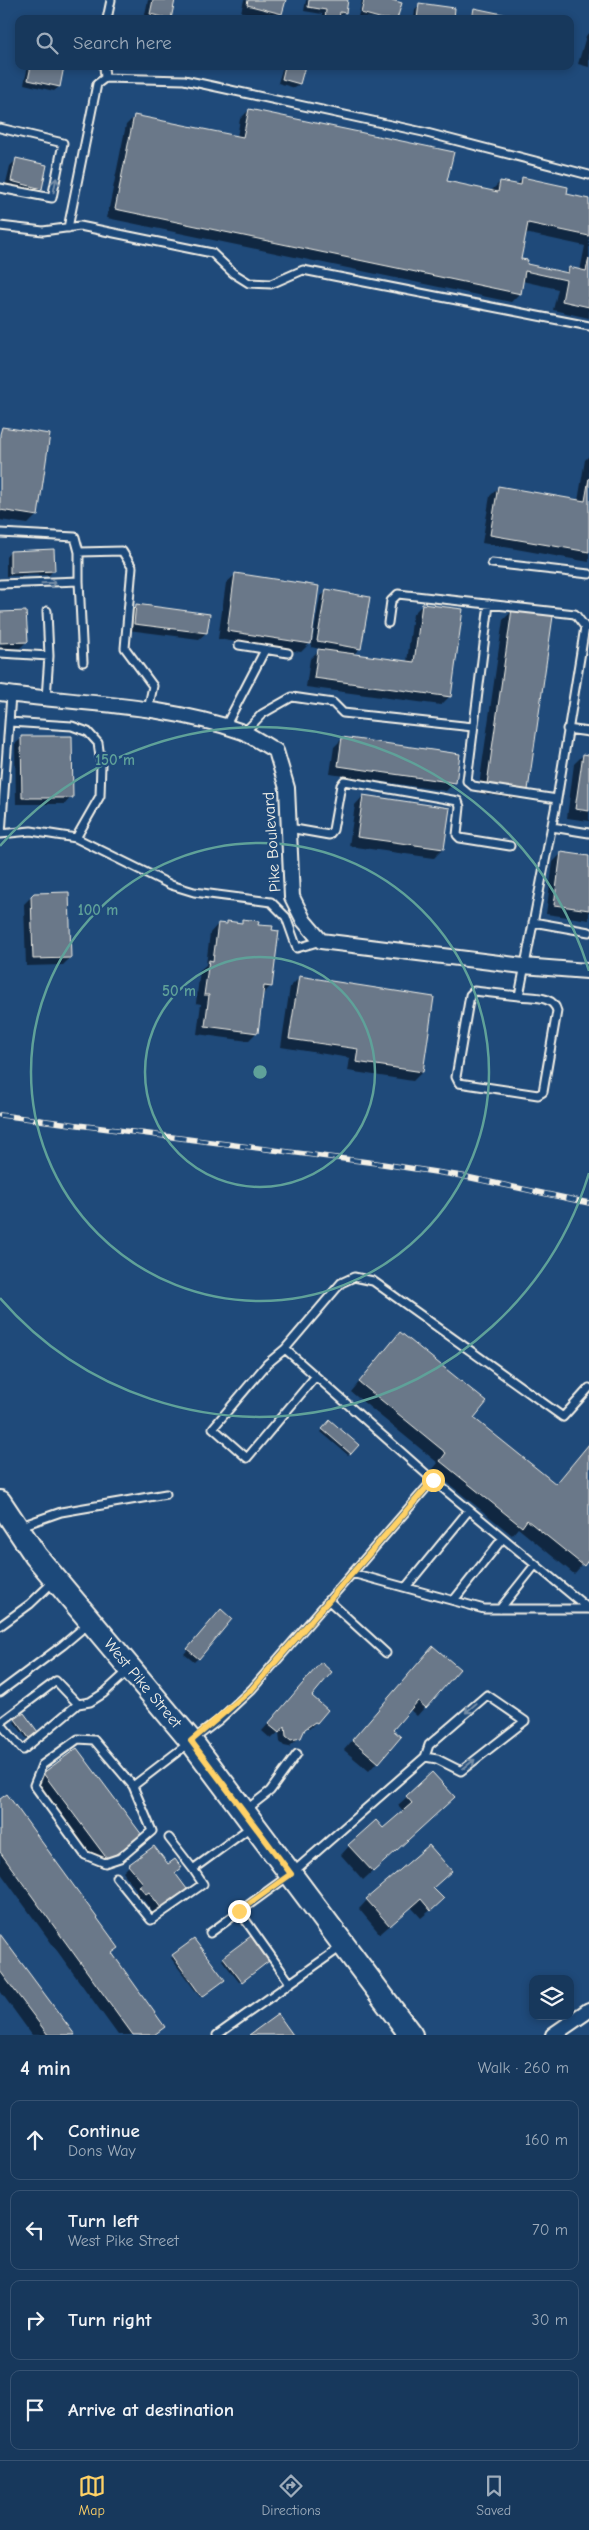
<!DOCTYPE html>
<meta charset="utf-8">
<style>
body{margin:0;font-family:"Comic Neue",sans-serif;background:#244365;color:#f1f3f6}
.controls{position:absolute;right:15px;bottom:15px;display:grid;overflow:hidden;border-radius:10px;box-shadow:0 2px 8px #0003}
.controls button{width:45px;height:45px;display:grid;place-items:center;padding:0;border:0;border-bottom:1px solid #365272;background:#17385c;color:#f1f3f6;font:25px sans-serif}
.stop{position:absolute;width:15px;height:15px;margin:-11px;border:4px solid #ffd166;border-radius:50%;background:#fff}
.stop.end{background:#ffd166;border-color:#fff;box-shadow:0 1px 5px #0008}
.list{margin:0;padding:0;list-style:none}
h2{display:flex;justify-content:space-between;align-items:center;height:65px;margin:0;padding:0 20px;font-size:21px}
h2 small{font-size:16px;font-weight:400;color:#9eacbb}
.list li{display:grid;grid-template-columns:32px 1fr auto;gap:15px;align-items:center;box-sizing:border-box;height:80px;margin:0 10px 10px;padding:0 10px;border:1px solid #365272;border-radius:10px}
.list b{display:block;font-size:19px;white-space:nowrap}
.list p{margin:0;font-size:16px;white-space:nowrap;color:#9eacbb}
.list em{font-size:16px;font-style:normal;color:#9eacbb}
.icon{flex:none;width:28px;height:28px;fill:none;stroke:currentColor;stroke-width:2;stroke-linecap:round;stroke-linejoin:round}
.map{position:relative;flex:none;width:589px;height:2035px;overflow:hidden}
.search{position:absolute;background:#17385c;box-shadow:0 2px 8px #0003;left:15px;right:15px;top:15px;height:55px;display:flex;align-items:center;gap:12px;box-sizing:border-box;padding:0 18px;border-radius:10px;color:#9eacbb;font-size:19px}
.sheet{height:425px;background:#17385c}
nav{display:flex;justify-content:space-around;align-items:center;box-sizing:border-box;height:70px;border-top:1px solid #365272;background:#17385c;font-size:14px;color:#9eacbb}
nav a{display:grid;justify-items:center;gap:2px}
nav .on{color:#ffd166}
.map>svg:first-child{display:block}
.shadow{fill:#0007;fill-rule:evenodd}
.building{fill:#6a7889;stroke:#f4f1e8}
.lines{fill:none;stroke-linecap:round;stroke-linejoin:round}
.service-casing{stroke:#f4f1e8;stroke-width:11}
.minor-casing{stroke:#f4f1e8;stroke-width:18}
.primary-casing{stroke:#f4f1e8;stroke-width:26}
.service{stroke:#1f4a7a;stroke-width:7}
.minor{stroke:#1f4a7a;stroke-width:14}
.primary{stroke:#1f4a7a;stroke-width:22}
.rail-casing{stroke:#f4f1e8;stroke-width:5.5}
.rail{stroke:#1f4a7a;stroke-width:4;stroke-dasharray:11;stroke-linecap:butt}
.oneway{stroke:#748da6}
.route{stroke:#ffd166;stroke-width:6}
.ring{fill:none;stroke:#5fa199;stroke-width:2.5}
.labels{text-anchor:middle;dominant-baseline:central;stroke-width:4.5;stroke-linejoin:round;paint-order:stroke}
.street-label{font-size:16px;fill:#f4f1e8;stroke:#1f4a7a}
.centre{fill:#5fa199;stroke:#1f4a7a;stroke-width:2.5}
.ring-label{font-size:15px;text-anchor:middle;font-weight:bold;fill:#5fa199;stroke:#1f4a7a;stroke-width:4.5;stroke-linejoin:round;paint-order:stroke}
</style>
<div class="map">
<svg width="589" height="2035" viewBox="0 0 589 2035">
<rect width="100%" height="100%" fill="#1f4a7a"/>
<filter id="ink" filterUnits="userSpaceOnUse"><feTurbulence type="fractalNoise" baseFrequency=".02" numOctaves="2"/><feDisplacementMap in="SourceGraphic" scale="10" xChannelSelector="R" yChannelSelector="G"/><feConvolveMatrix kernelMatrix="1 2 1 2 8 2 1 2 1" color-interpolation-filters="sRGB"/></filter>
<g filter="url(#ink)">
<path class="shadow" d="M148 0H174L170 18 144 19Z
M244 0H284L281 13 275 19 241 12Z
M306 0H347L345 12 338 19H322V14L304 11Z
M362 0H387L396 19 358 17Z
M420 5 453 19H414L415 9Z
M475 9 510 19H467Z
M589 32V67L578 64 586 36Z
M28 66H63L59 87 54 91 24 84Z
M283 66H304L299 84 295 88 278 83Z
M249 110 446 182 491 191 500 182 516 185 523 178 565 195 589 200V318L553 310 558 289 522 281 520 293 511 302 107 218 126 125 135 116 237 137 240 119ZM525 233 585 246 580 271 569 268 564 273 525 264 519 260Z
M17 159 41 188 34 195 5 187 10 166Z
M3 429 37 515 28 524 0 520V431Z
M589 456V562L482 543 490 496 499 487 578 501 585 460Z
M10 552 54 570 49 575 6 576V557Z
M235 575 310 643 301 652 218 639 226 583Z
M327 591 360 648 353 655 407 662 413 614 422 605 450 696 441 705 306 687 310 659 320 649 311 647 320 597Z
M137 606 206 633 199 639 128 630 130 612Z
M512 611 552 617 527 790 518 799 478 793 503 620Z
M0 613 27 641 20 648 0 649Z
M22 738 71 797 65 804H16L15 744Z
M343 738 455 782 446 791 330 774 334 747Z
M583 755 589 756V821L567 818 574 764Z
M363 796 443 849 434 858 349 846 355 805Z
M561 854 589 857V920L546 914 553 862Z
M34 894 70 958 63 965 26 966 24 904Z
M243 920 257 926 271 986 262 995 257 1032 248 1041 197 1034 201 1004 196 1003 200 970 206 965 210 933 218 924 225 925 228 922 240 924Z
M299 978 422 1072 413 1081 348 1071 350 1058 281 1047 290 987Z
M400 1333 472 1418 555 1485 589 1444V1557L574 1574 518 1528 512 1535 432 1470 438 1463 351 1392Z
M330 1422 357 1446 348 1455 321 1432Z
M216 1615 198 1658 194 1662 184 1654Z
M424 1657 425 1707 417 1716 409 1709 391 1730 400 1737 369 1771 344 1750Z
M315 1670 310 1696 316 1722 309 1729 307 1727 304 1730 302 1735 289 1747 284 1746 280 1742 279 1732 271 1739 262 1731Z
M16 1720 34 1733 27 1739 14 1722Z
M44 1774 140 1835 99 1868 36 1783Z
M407 1797 444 1806 363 1880 341 1855 349 1846 383 1830 404 1812 398 1805Z
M0 1801 118 1948 111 1954 164 2027 155 2035H118L0 1872Z
M129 1866 180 1868 174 1874 185 1889 154 1914 142 1898 139 1900 134 1894 137 1891 123 1872Z
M432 1888 433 1908 421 1918 411 1907 380 1934 359 1909 367 1900Z
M0 1936 73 2035H32L0 1991Z
M194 1940 221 1982 200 1997 171 1958Z
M224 1958 266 1962 239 1982 222 1960Z"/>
<path class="building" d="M153 0H175L171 19 150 14Z
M248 0H286L282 14 247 5Z
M309 0H348L346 13 340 12 339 19H325L326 10 308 7Z
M364 0H392L402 3 397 19H383L361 13Z
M419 3 455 8 454 19H417Z
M474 8 512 16 511 19H472Z
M31 66H64L60 87 28 80Z
M285 66H305L300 84 282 79Z
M249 109 454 152 447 181 498 192 500 181 521 185 522 177 568 187 567 194 589 199V236L528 223 521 259 528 260 527 264 568 273 569 267 586 271 589 258V307L562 301 566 280 525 271 521 294 115 209 134 115 243 137Z
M16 158 47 165 42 189 11 181Z
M2 427 50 434 38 516 0 510V434Z
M589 478V552L490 535 498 486 585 501Z
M54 549 55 571 10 573V551Z
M235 573 319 586 311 644 227 631Z
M326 589 370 597 361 649 317 641Z
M136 604 210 614 207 633 134 624Z
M422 604 463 609 451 697 314 678 318 649 414 662Z
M512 609 553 616 528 790 487 784Z
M26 611 28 642 0 643V612Z
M21 736H72L73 798H22Z
M342 737 460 754 456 783 338 766Z
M583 754 589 755V811L575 809Z
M363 795 450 808 444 849 357 837Z
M561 852 589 856V910L554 905Z
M69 892 71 958 33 959 31 896 34 893Z
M242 919 259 921 258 925 273 926 272 930 279 931 272 987 264 986 258 1033 205 1026 209 995H204L209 960 213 961 218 923 227 924V921L242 923Z
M299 976 434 997 423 1072 356 1062 358 1049 289 1039Z
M400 1332 487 1402 474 1418 556 1484 589 1444V1559L584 1566 527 1520 522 1527 440 1461 446 1453 359 1382Z
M330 1420 359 1445 351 1454 322 1429Z
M221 1609 232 1619 199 1659 187 1649Z
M433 1646 460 1669 426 1708 418 1701 393 1730 401 1737 379 1763 352 1740Z
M321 1662 332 1672 312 1696 328 1710 317 1723 315 1722 305 1729 301 1738 291 1740 286 1736 285 1726 279 1733 268 1724Z
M24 1713 38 1732 29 1738 15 1719Z
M77 1748 142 1835 108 1860 43 1773Z
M432 1772 455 1797 373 1872 348 1845 376 1820 383 1828 397 1816 412 1803 406 1796Z
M7 1794 119 1948 112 1953 165 2027 154 2035H133L0 1852V1799Z
M429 1845 452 1871 433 1888 444 1899 431 1911 421 1899 390 1926 366 1899Z
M154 1846 168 1864 175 1859 182 1868 175 1873 187 1889 161 1908 149 1892 146 1894 139 1886 143 1883 128 1865Z
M0 1934 75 2035H48L0 1971Z
M251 1936 269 1961 242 1982 223 1957Z
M194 1939 225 1980 202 1997 172 1955Z
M278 2014 293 2035H249Z"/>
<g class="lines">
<defs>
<path id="service" d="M107 19 111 0
M104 66 105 78
M0 128 63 143 52 198 0 188
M0 226 43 231 80 226 212 253 233 273 249 283 271 284 303 270 589 326
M68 228 97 84 105 78 184 80 203 84 423 132 589 175
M0 533 75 537 79 552V581L0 584
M79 552 122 551 132 567 125 648 153 686 148 710
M492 563 589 574
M79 581 83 662
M489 604 467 781 473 786 557 799
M47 611 49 656
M388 623 391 601 398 594 575 614 585 627 557 799 519 996 474 991 470 995 456 1077 459 1083 538 1095 543 1092 557 1011C553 995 533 998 519 996
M239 645 288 653
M0 653 49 656 46 698
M9 722 72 726 88 732 98 743 101 764 100 796 76 838
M225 727 265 650
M567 729 589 732
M244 733 262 714 292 697 333 703 343 713 473 727
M552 827 589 833
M289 828 329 835 333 830 341 785 344 781 458 801 460 807 457 835 460 838 510 846
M0 834 31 831 76 838 171 885 194 892 271 902 286 917 297 948 321 941
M1 834 11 695
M533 922 589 932
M285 1349 267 1364 213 1428 247 1458 315 1377
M589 1388 563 1417 373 1281 354 1277 341 1283 285 1349 433 1480 589 1609
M21 1526 61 1512 166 1494
M352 1573 484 1609H588
M406 1587 469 1510
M328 1600 386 1653
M454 1600 503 1538
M500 1609 535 1565
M0 1626 30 1604 53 1582
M0 1692 63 1645 89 1623
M0 1723 23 1750 78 1704 90 1702 104 1693 128 1671
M0 1723 56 1681 78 1704
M133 1786 152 1831 120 1858 105 1863 85 1855 34 1785 42 1765 78 1739 94 1740 133 1786 219 1720 252 1689 433 1480
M247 1809 270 1791 297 1754
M169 1838 193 1869
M116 1877 151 1920 203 1884 193 1869 252 1826
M239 1911 290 1983
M210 1933 291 1874 425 1757 429 1745 487 1695 525 1721 461 1771 437 1759 425 1757
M217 2035 341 1947"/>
<path id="minor" d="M0 693C81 704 165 704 243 732 254 737 265 745 276 751L287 788 292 897 304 921 321 941 523 966 587 971
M553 2035 589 2010"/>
<g id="primary">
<path id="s1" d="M0 1502 36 1556 191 1741 411 2035"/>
</g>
</defs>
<use href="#service" class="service-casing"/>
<use href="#minor" class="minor-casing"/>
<use href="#primary" class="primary-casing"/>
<use href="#service" class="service"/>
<use href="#minor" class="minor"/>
<use href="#primary" class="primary"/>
<defs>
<path id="rail" d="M0 1115 376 1163 462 1176 589 1203"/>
</defs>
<use href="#rail" class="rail-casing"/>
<use href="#rail" class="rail"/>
</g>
<defs><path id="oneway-shaft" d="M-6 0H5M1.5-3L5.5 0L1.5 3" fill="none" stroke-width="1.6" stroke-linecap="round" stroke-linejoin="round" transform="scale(1.25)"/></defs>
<g class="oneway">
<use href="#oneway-shaft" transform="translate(55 185) rotate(-79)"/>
<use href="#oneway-shaft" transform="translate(49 583) rotate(-2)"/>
<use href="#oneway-shaft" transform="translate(471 1708) rotate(139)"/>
<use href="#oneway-shaft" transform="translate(469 1764) rotate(-38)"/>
</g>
</g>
<g class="lines" filter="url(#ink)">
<path class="route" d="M239 1911 291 1874 191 1741 252 1689 433 1480"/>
</g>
<g class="ring">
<circle cx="260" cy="1072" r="115"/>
<circle cx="260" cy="1072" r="229"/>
<path d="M589 1173A344 344 0 0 1 0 1298M0 846A344 344 0 0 1 589 971"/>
</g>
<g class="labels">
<g class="street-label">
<text transform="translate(272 842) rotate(-94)">Pike Boulevard</text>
<text stroke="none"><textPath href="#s1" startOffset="231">West Pike Street</textPath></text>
</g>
</g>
<circle cx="260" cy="1072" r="8" class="centre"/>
<g class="ring-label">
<text x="115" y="765">150 m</text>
<text x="98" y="915">100 m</text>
<text x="179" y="996">50 m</text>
</g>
</svg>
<div class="controls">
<button><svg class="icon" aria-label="layers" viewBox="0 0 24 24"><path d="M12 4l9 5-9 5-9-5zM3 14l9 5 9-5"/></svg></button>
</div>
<div class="stop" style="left:433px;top:1480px"></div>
<div class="stop end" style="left:239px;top:1911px"></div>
<div class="search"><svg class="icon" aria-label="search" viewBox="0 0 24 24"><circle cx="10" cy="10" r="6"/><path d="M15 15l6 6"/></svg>Search here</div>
</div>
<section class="sheet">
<h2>4 min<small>Walk · 260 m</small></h2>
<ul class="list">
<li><svg class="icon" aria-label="ahead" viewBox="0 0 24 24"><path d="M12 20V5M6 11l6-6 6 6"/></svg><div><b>Continue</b><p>Dons Way</p></div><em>160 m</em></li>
<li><svg class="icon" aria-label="left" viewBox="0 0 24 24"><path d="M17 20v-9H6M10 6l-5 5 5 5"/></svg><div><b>Turn left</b><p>West Pike Street</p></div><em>70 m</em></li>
<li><svg class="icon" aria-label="right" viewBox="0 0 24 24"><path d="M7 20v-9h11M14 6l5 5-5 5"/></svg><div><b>Turn right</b></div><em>30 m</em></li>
<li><svg class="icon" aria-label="arrive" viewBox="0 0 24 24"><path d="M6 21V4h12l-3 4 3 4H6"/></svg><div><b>Arrive at destination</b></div></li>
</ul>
</section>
<nav>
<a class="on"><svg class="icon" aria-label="map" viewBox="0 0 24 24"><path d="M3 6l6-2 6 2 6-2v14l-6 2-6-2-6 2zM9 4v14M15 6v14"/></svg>Map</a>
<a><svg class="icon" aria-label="directions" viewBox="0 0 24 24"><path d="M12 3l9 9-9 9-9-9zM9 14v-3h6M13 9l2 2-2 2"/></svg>Directions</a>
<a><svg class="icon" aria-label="saved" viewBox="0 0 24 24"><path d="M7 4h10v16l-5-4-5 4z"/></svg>Saved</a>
</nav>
